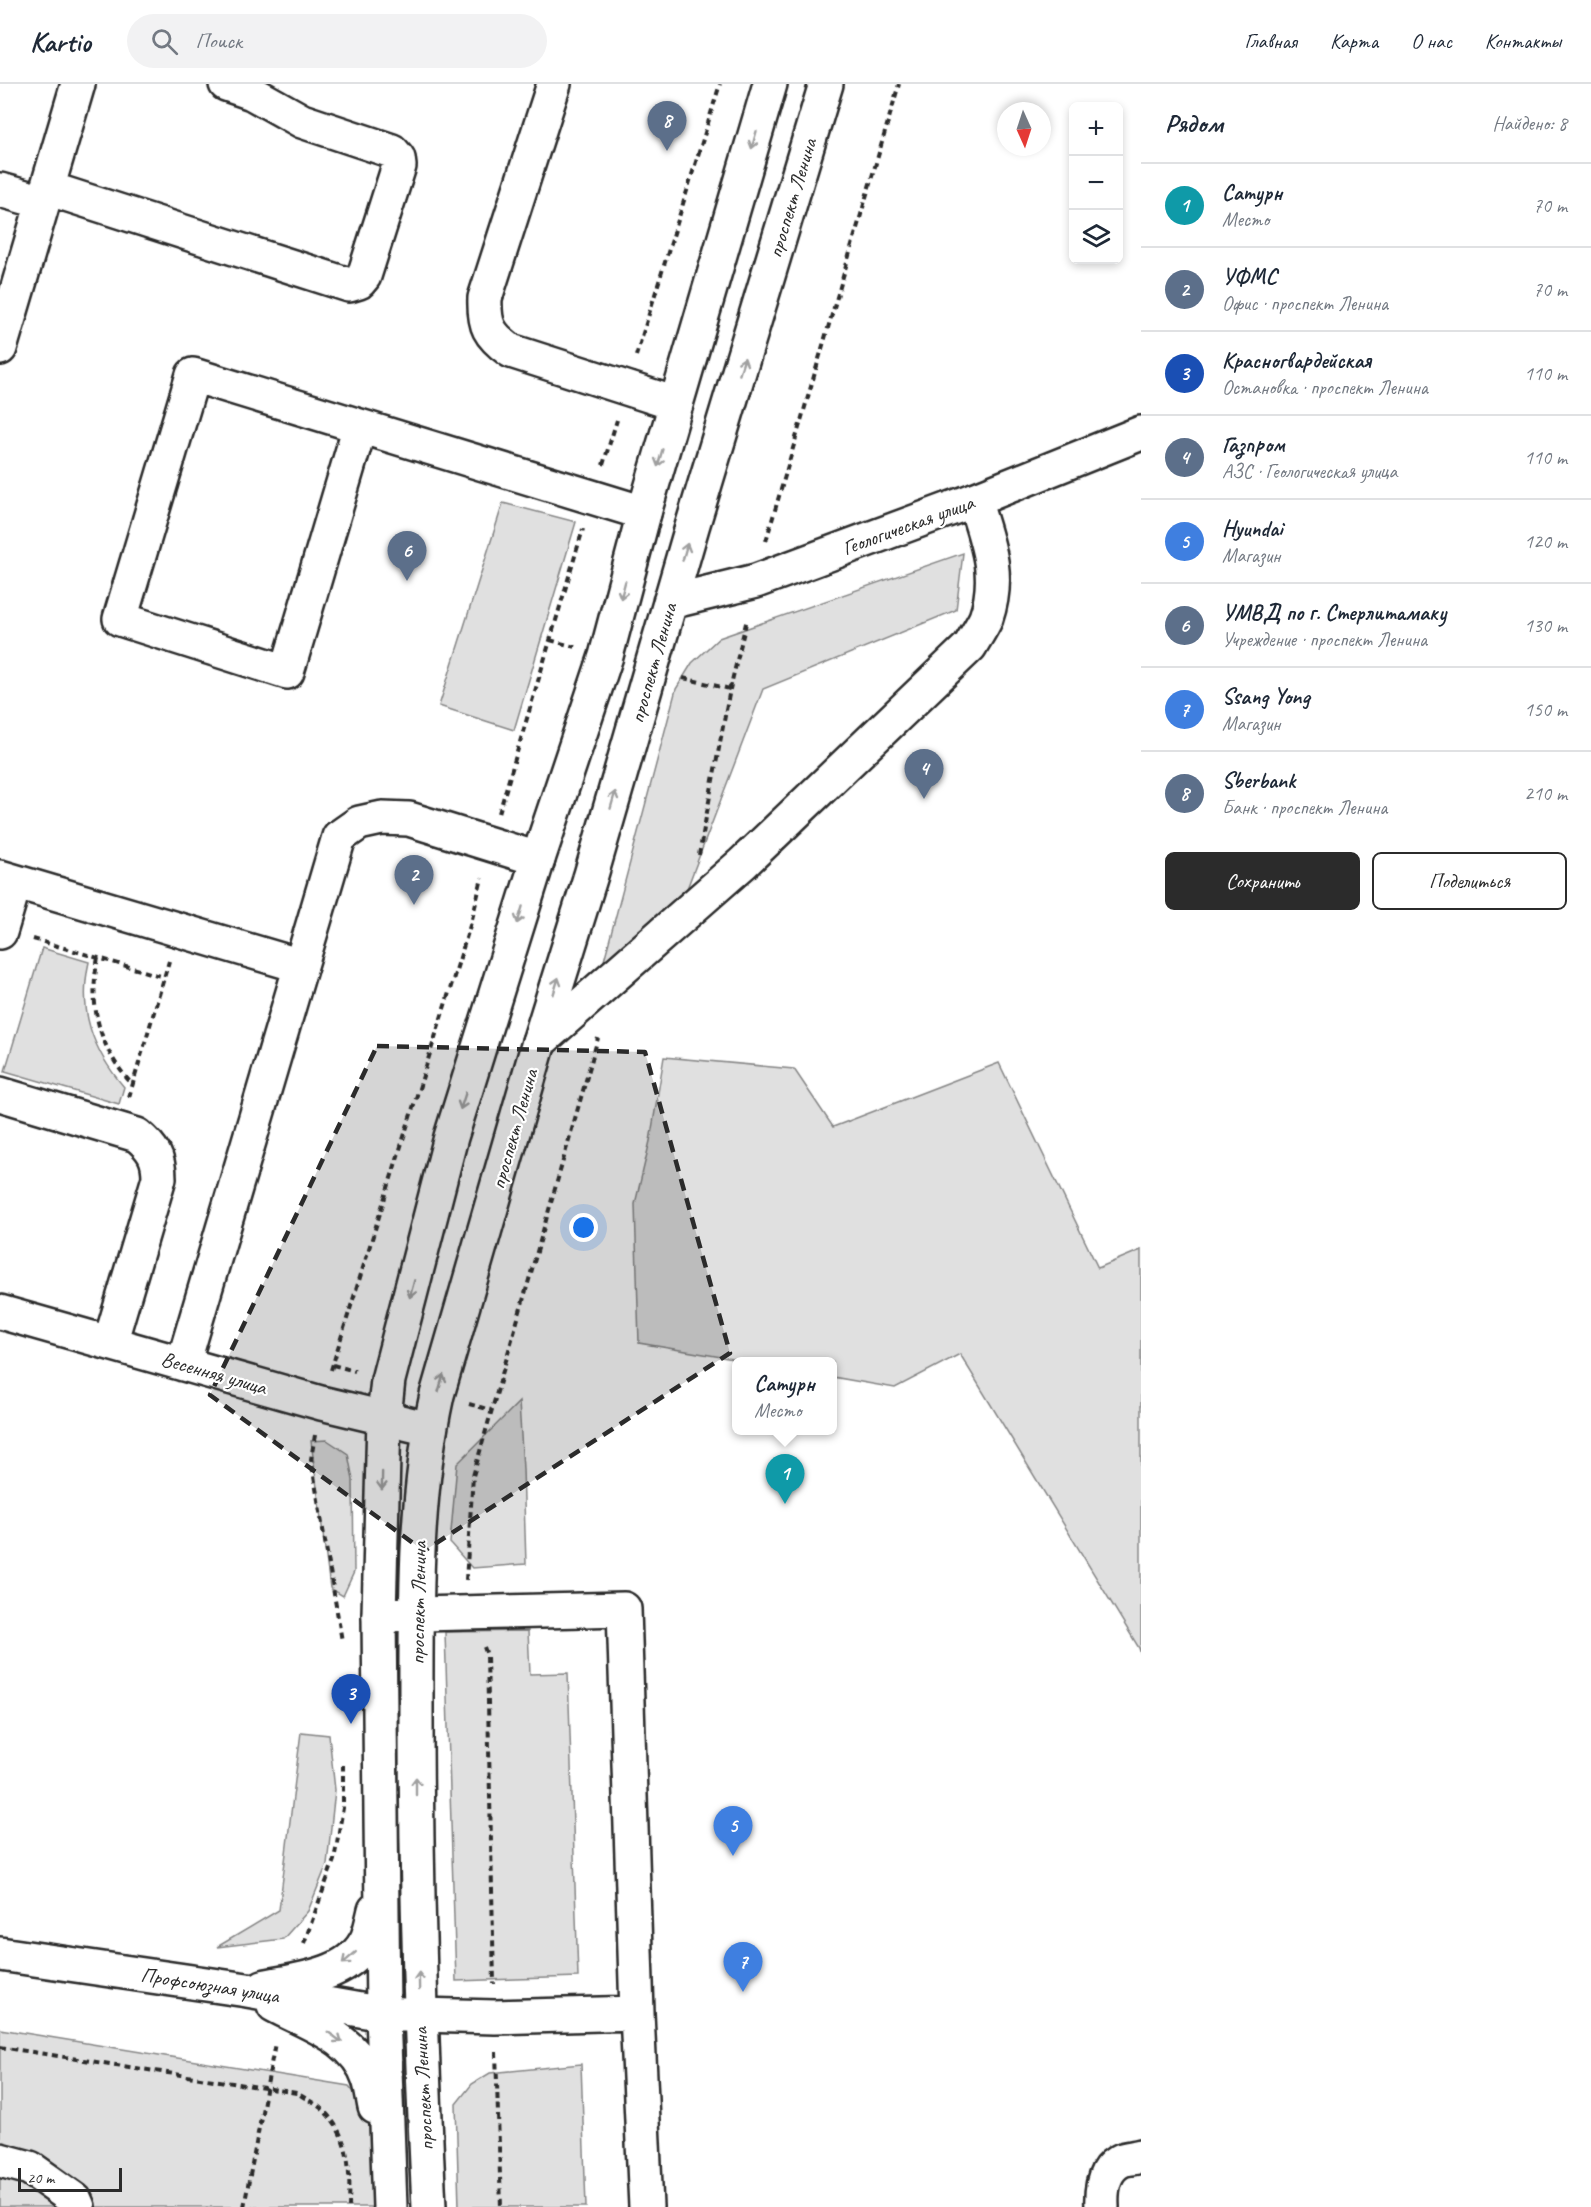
<!DOCTYPE html>
<html lang="ru">
<meta charset="utf-8">
<style>
body{margin:0;font-family:Caveat,sans-serif;background:#f2f2f3;color:#1f2937}
.controls{position:absolute;right:18px;top:18px;display:grid;overflow:hidden;border-radius:9px;box-shadow:0 3px 9px #0003}
.controls button{width:54px;height:54px;display:grid;place-items:center;padding:0;border:0;border-bottom:2px solid #e0e1e3;background:#fff;color:#1f2937;font:30px sans-serif}
.compass{position:absolute;left:997px;top:18px;width:54px;height:54px;border-radius:50%;background:#fff;box-shadow:0 3px 9px #0003;rotate:177deg}
.scale{position:absolute;left:18px;bottom:15px;width:104px;box-sizing:border-box;padding-left:6px;border:3px solid #2b2b2b;border-top:0;font-size:16px;line-height:21px;white-space:nowrap;color:#2b2b2b;-webkit-text-stroke:4px #fff;paint-order:stroke}
.you{position:absolute;left:584px;top:1144px;width:21px;height:21px;margin:-15px;border:4px solid #fff;border-radius:50%;background:#1a73e8;box-shadow:0 0 0 9px #1a73e833}
.badge{display:grid;place-items:center;width:39px;height:39px;border-radius:50%;background:#2b2b2b;color:#fff;font-size:20px;font-weight:700}
.pin{position:absolute;translate:-50% -50px;filter:drop-shadow(0 2px 3px #0008)}
.pin::after{content:'';position:absolute;top:32px;width:21px;height:18px;background:inherit;clip-path:polygon(0 0,100% 0,50% 100%)}
.popup{position:absolute;left:732px;top:1273px;width:105px;height:78px;box-sizing:border-box;display:grid;place-content:center;border-radius:9px;background:#fff;filter:drop-shadow(0 2px 4px #0005);font-size:20px;white-space:nowrap;color:#747a83}
.popup b{font-size:22px;color:#1f2937}
.popup::after{content:'';position:absolute;left:50%;top:100%;margin-left:-12px;border:12px solid transparent;border-top-color:#fff}
.list{margin:0;padding:0;list-style:none}
h2{display:flex;justify-content:space-between;align-items:center;height:78px;margin:0;padding:0 24px;font-size:26px}
h2 small{font-size:20px;font-weight:400;color:#747a83}
.list li{display:grid;grid-template-columns:39px 1fr auto;gap:18px;align-items:center;box-sizing:border-box;height:84px;padding:0 24px;border-top:2px solid #e0e1e3}
.list b{display:block;font-size:22px;white-space:nowrap}
.list p{margin:0;font-size:20px;white-space:nowrap;color:#747a83}
.list em{font-size:20px;font-style:normal;color:#747a83}
.actions{display:flex;gap:12px;padding:18px 24px}
.actions a{flex:1;padding:14px 0;border:2px solid #2b2b2b;border-radius:9px;text-align:center;font-size:21px;color:#2b2b2b}
.actions .main{background:#2b2b2b;color:#fff}
.icon{flex:none;width:33px;height:33px;fill:none;stroke:currentColor;stroke-width:2;stroke-linecap:round;stroke-linejoin:round}
.map{position:relative;flex:none;width:1141px;height:2123px;overflow:hidden}
header{display:flex;align-items:center;gap:36px;box-sizing:border-box;height:84px;padding:0 30px;background:#fff;border-bottom:2px solid #e0e1e3}
header strong{font-size:28px}
nav{display:flex;gap:33px;margin-inline-start:auto;font-size:21px}
.search{width:420px;height:54px;background:#f2f2f3;display:flex;align-items:center;gap:15px;box-sizing:border-box;padding:0 21px;border-radius:33px;color:#747a83;font-size:22px}
main{display:flex}
aside{flex:1;background:#fff}
.map>svg:first-child{display:block}
.green{fill:#e0e0e0;stroke:#868686;stroke-width:1.5}
.lines{fill:none;stroke-linecap:round;stroke-linejoin:round}
.minor-casing{stroke:#2b2b2b;stroke-width:38}
.major-casing{stroke:#2b2b2b;stroke-width:38}
.path{stroke:#2b2b2b;stroke-width:4;stroke-dasharray:6 4.5;stroke-linecap:butt}
.minor{stroke:#fff;stroke-width:33}
.major{stroke:#fff;stroke-width:33}
.oneway{stroke:#a0a0a0}
.marked{fill:#2b2b2b;fill-opacity:0.2;stroke:#2b2b2b;stroke-width:4.5;stroke-dasharray:12 8;stroke-linejoin:round}
.labels{text-anchor:middle;dominant-baseline:central;stroke-width:4.5;stroke-linejoin:round;paint-order:stroke}
.street-label{font-size:21px;fill:#2b2b2b;stroke:#fff}
</style>
<header>
<strong>Kartio</strong>
<div class="search"><svg class="icon" aria-label="search" viewBox="0 0 24 24"><circle cx="10" cy="10" r="6"/><path d="M15 15l6 6"/></svg>Поиск</div>
<nav><a>Главная</a><a>Карта</a><a>О нас</a><a>Контакты</a></nav>
</header>
<main>
<div class="map">
<svg width="1141" height="2123" viewBox="0 0 1141 2123">
<rect width="100%" height="100%" fill="#fff"/>
<filter id="ink" filterUnits="userSpaceOnUse"><feTurbulence type="fractalNoise" baseFrequency=".0167" numOctaves="2"/><feDisplacementMap in="SourceGraphic" scale="12" xChannelSelector="R" yChannelSelector="G"/><feConvolveMatrix kernelMatrix="1 2 1 2 8 2 1 2 1" color-interpolation-filters="sRGB"/></filter>
<g filter="url(#ink)">
<path class="green" d="M503 419 576 438 514 646 439 622Z
M963 469 956 526 763 605 683 815 602 884 676 605 692 579 719 554Z
M42 864 89 878C78 927 92 965 124 1003L119 1020 5 987Z
M664 973 794 985 833 1043 999 979 1098 1184 1141 1166V1571L1139 1564 960 1270 895 1304 833 1293V1278L745 1277 639 1259 635 1120 650 1057Z
M519 1318 523 1385 526 1480 472 1484 450 1459 457 1380Z
M327 1356 348 1370 353 1396 354 1488 343 1512 330 1504 311 1357Z
M528 1547 530 1590 568 1589 578 1893 456 1897 445 1548Z
M301 1648 329 1651 335 1706 327 1780 308 1827 283 1855 217 1863 279 1826Z
M0 1945 349 2002 364 2021 372 2043V2123H0Z
M581 1980 586 2123H459L456 2020 472 2000 490 1989Z"/>
<g class="lines">
<defs>
<path id="minor" d="M554 0 485 214C484 242 489 251 511 267L676 320
M47 104 349 201 359 198 364 192 399 82 398 74 392 67 302 37 252 9 226 0
M0 106 43 118
M0 264 78 0
M360 342 287 588 120 535 193 291 644 429
M0 793 301 882
M0 848 15 798
M539 958 743 779 970 562C975 553 982 543 986 534 1001 491 987 457 974 416
M0 1010 137 1051C153 1064 159 1074 159 1094L110 1259
M0 1228 321 1319 430 1345
M183 1280 339 753 359 739 382 734 409 735 538 775
M379 1531 624 1525 637 1929 495 1933 420 1931
M637 1929 646 2123
M0 2076 30 2084 75 2116 78 2123
M1102 2123C1101 2105 1103 2084 1122 2076 1127 2074 1135 2074 1141 2072"/>
<path id="major" d="M670 518 756 497 974 416 1141 349
M0 1870 247 1906 383 1930 404 1931
M263 1903C300 1895 351 1892 368 1853 371 1844 373 1834 375 1826
M274 1921C309 1940 355 1953 369 1995 372 2004 373 2014 375 2023
M390 2123 383 1930 379 1531 384 1333 388 1296 451 1053 538 775 606 572 644 429 770 0
M429 2123C421 1958 416 1793 416 1628 416 1523 414 1415 437 1311L539 958 591 791 692 443 826 0"/>
</defs>
<use href="#minor" class="minor-casing"/>
<use href="#major" class="major-casing"/>
<path class="path" d="M636 272 720 0
M603 381 617 336
M766 457 899 0
M550 556 575 563
M683 594 730 605
M499 729 583 445
M699 771 730 605 747 535
M33 855 164 893
M98 874C88 922 99 964 132 1000
M129 1013 169 877
M333 1281 355 1287
M331 1286 472 835 482 794
M469 1320 491 1326
M315 1351 311 1375 342 1557
M466 1496 473 1392 598 954
M484 1563 487 1571 494 1900
M304 1859 334 1776 343 1724V1681
M0 1963 297 2009C306 2015 317 2020 324 2027 351 2054 350 2088 349 2123
M496 1968 501 2123
M244 2123 275 1959"/>
<use href="#minor" class="minor"/>
<use href="#major" class="major"/>
</g>
<defs><path id="oneway-shaft" d="M-6 0H5M1.5-3L5.5 0L1.5 3" fill="none" stroke-width="1.6" stroke-linecap="round" stroke-linejoin="round" transform="scale(1.5)"/></defs>
<g class="oneway">
<use href="#oneway-shaft" transform="translate(754 56) rotate(106)"/>
<use href="#oneway-shaft" transform="translate(742 282) rotate(-73)"/>
<use href="#oneway-shaft" transform="translate(660 374) rotate(106)"/>
<use href="#oneway-shaft" transform="translate(685 468) rotate(-74)"/>
<use href="#oneway-shaft" transform="translate(623 506) rotate(105)"/>
<use href="#oneway-shaft" transform="translate(613 716) rotate(-74)"/>
<use href="#oneway-shaft" transform="translate(520 831) rotate(107)"/>
<use href="#oneway-shaft" transform="translate(556 902) rotate(-73)"/>
<use href="#oneway-shaft" transform="translate(463 1017) rotate(108)"/>
<use href="#oneway-shaft" transform="translate(412 1205) rotate(105)"/>
<use href="#oneway-shaft" transform="translate(441 1299) rotate(-74)"/>
<use href="#oneway-shaft" transform="translate(382 1397) rotate(91)"/>
<use href="#oneway-shaft" transform="translate(416 1702) rotate(-90)"/>
<use href="#oneway-shaft" transform="translate(349 1874) rotate(139)"/>
<use href="#oneway-shaft" transform="translate(419 1897) rotate(-91)"/>
<use href="#oneway-shaft" transform="translate(335 1953) rotate(36)"/>
</g>
</g>
<path class="marked" d="M377 962 645 968 730 1269 424 1467 210 1311Z"/>
<g class="labels">
<g class="street-label">
<text transform="translate(792 114) rotate(-73)">проспект Ленина</text>
<text transform="translate(908 441) rotate(-20)">Геологическая улица</text>
<text transform="translate(653 579) rotate(-74)">проспект Ленина</text>
<text transform="translate(514 1045) rotate(-74)">проспект Ленина</text>
<text transform="translate(214 1289) rotate(16)">Весенняя улица</text>
<text transform="translate(418 1519) rotate(-89)">проспект Ленина</text>
<text transform="translate(210 1901) rotate(9)">Профсоюзная улица</text>
<text transform="translate(423 2005) rotate(-93)">проспект Ленина</text>
</g>
</g>
</svg>
<div class="controls">
<button>+</button>
<button>−</button>
<button><svg class="icon" aria-label="layers" viewBox="0 0 24 24"><path d="M12 4l9 5-9 5-9-5zM3 14l9 5 9-5"/></svg></button>
</div>
<svg class="compass" viewBox="-18 -18 36 36"><path d="M0-13l5 13h-10z" fill="#e53935"/><path d="M0 13l5-13h-10z" fill="#747a83"/></svg>
<div class="scale">20 m</div>
<div class="you"></div>
<div class="pin badge" style="left:785px;top:1420px;background:#0f9aa8">1</div>
<div class="popup"><b>Сатурн</b>Место</div>
<div class="pin badge" style="left:414px;top:821px;background:#5c6f8a">2</div>
<div class="pin badge" style="left:351px;top:1640px;background:#1a4fb4">3</div>
<div class="pin badge" style="left:924px;top:715px;background:#5c6f8a">4</div>
<div class="pin badge" style="left:733px;top:1772px;background:#3f7fe0">5</div>
<div class="pin badge" style="left:407px;top:497px;background:#5c6f8a">6</div>
<div class="pin badge" style="left:743px;top:1908px;background:#3f7fe0">7</div>
<div class="pin badge" style="left:667px;top:67px;background:#5c6f8a">8</div>
</div>
<aside>
<h2>Рядом<small>Найдено: 8</small></h2>
<ul class="list">
<li><span class="badge" style="background:#0f9aa8">1</span><div><b>Сатурн</b><p>Место</p></div><em>70 m</em></li>
<li><span class="badge" style="background:#5c6f8a">2</span><div><b>УФМС</b><p>Офис · проспект Ленина</p></div><em>70 m</em></li>
<li><span class="badge" style="background:#1a4fb4">3</span><div><b>Красногвардейская</b><p>Остановка · проспект Ленина</p></div><em>110 m</em></li>
<li><span class="badge" style="background:#5c6f8a">4</span><div><b>Газпром</b><p>АЗС · Геологическая улица</p></div><em>110 m</em></li>
<li><span class="badge" style="background:#3f7fe0">5</span><div><b>Hyundai</b><p>Магазин</p></div><em>120 m</em></li>
<li><span class="badge" style="background:#5c6f8a">6</span><div><b>УМВД по г. Стерлитамаку</b><p>Учреждение · проспект Ленина</p></div><em>130 m</em></li>
<li><span class="badge" style="background:#3f7fe0">7</span><div><b>Ssang Yong</b><p>Магазин</p></div><em>150 m</em></li>
<li><span class="badge" style="background:#5c6f8a">8</span><div><b>Sberbank</b><p>Банк · проспект Ленина</p></div><em>210 m</em></li>
</ul>
<div class="actions"><a class="main">Сохранить</a><a>Поделиться</a></div>
</aside>
</main>
